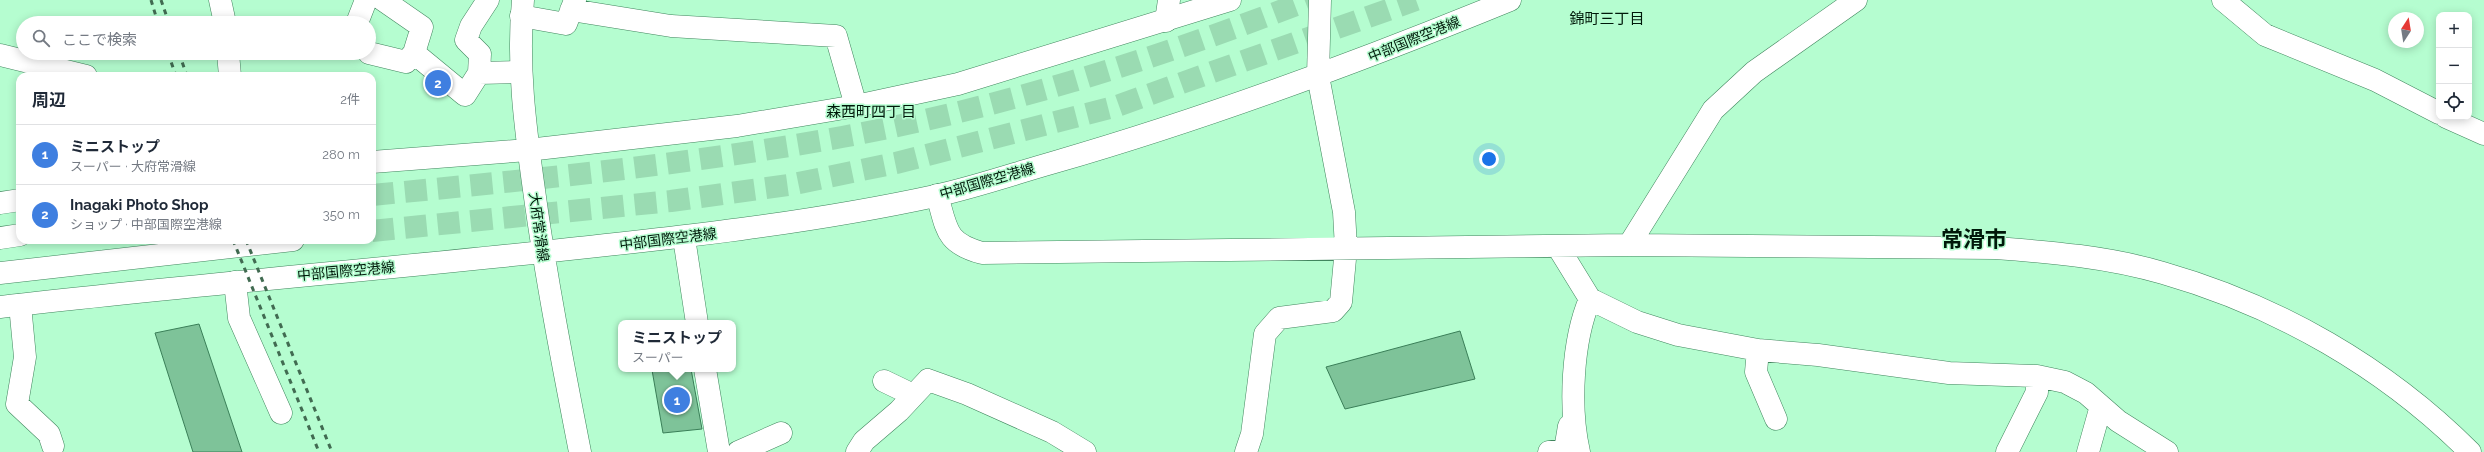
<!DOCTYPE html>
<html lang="ja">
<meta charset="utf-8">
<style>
body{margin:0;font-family:Raleway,"Noto Sans JP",sans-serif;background:#f6f6f7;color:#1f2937}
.controls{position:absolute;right:12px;top:12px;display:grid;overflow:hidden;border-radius:8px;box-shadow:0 2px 10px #0003}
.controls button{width:36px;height:36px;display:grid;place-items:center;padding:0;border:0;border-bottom:1px solid #e0e1e3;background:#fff;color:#1f2937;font:20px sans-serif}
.compass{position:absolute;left:2388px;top:12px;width:36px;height:36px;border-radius:50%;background:#fff;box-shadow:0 2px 10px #0003;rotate:12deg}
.you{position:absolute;left:1489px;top:159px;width:14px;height:14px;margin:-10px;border:3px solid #fff;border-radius:50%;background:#1a73e8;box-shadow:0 0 0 6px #1a73e833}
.badge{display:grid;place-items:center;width:26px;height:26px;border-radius:50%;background:#b45309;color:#fff;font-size:13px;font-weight:700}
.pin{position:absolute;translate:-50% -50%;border:2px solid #fff;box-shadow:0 1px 4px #0006}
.popup{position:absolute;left:618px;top:320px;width:118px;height:52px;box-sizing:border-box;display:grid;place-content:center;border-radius:8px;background:#fff;filter:drop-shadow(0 1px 3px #0005);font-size:13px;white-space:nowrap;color:#747a83}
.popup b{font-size:15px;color:#1f2937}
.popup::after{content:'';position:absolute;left:50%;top:100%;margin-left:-8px;border:8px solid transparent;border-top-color:#fff}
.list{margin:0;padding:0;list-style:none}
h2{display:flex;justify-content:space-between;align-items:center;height:52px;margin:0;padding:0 16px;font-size:17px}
h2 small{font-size:13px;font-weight:400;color:#747a83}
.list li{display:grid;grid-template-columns:26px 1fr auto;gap:12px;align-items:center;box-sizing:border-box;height:60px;padding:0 16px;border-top:1px solid #e0e1e3}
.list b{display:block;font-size:15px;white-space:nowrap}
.list p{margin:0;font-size:13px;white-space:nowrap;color:#747a83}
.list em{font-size:13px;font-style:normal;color:#747a83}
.icon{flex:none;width:22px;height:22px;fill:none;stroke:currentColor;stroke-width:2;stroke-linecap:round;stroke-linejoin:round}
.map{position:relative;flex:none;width:2484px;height:452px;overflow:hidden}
.search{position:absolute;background:#fff;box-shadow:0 2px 10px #0003;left:16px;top:16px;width:360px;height:44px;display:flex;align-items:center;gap:10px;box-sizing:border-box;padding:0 14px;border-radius:22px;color:#747a83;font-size:15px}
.panel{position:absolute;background:#fff;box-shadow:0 2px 10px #0003;left:16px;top:72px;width:360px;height:172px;border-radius:12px}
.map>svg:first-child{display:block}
.building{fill:#7ec399;stroke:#3a7f58}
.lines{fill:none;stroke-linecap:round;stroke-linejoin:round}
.highway-tunnel{stroke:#9adbb2;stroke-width:22;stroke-dasharray:22 11;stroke-linecap:butt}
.minor-casing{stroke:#41865e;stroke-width:23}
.major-casing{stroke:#41865e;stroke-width:23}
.highway-casing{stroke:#41865e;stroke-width:23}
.minor{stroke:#fff;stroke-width:22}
.major{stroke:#fff;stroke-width:22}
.highway{stroke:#fff;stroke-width:22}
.rail{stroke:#416b51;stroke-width:3;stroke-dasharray:5 5;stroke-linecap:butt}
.labels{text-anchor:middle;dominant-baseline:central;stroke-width:3;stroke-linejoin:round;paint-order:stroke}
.street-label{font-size:14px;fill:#00190a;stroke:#b5fdd0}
.neighbourhood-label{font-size:15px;fill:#00190a;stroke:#b5fdd0}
.town-label{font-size:22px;font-weight:bold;fill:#00190a;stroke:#b5fdd0}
</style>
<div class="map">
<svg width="2484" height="452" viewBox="0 0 2484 452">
<rect width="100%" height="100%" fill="#b5fdd0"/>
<path class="building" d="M199 324 242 452H193L155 333Z
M1460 331 1475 379 1345 409 1326 367Z
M691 369 702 429 663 433 652 370Z"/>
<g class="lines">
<path class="highway-tunnel" d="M372 195C529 180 686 165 842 137 1001 108 1159 58 1309 0
M372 231 671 201 789 185 896 163 1114 107 1416 0"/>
<defs>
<path id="minor" d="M220 0 225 23
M383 0 422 27 414 53 465 95 479 73 520 72
M2223 0 2265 35 2375 80 2439 113
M571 10 671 26 836 36 856 106
M521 16 566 24 575 0
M1166 21 1169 0
M357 23 366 0
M228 53 230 76
M369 53 406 62 414 53
M0 55 86 76
M479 73 480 54 466 40 471 26 488 0
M2446 117 2484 134
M937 195C947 229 945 243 982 253L1629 245 1995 248C2051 252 2109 257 2163 273 2278 306 2385 367 2470 452
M684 238 697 323
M1629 245 1713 110 1754 72 1856 0
M1558 247 1590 299 1637 322 1678 335 1758 350 1818 355 1949 373 2037 376 2065 382 2086 393 2118 421 2167 452
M235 282 239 318 281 413
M20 305 25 357 17 404 49 434 53 446
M1758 350 1756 372 1776 419
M705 369 719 452
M884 381 913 395
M738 452 781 433
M857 452 864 441 899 411 928 380 967 394 1052 432 1085 452
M1246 452 1252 434 1265 334 1279 318 1333 311 1341 302 1346 248 1344 212 1318 76
M1549 452 1565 450 1569 426H1571
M1579 452C1569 408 1572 341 1590 299
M2007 452 2037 392V376
M2088 452 2099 413 2103 408"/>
<path id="major" d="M523 0C517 64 525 126 534 190 546 278 563 365 580 452
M1318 76 1320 0
M372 162 528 150 737 126 856 106 958 84 1230 0
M0 203 20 200
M0 307C181 286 362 271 542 252 674 238 806 224 935 196 976 187 1016 173 1055 162 1211 117 1361 61 1510 0"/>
<path id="highway" d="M0 238 20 235
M0 273 293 240"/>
</defs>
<use href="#minor" class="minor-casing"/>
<use href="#major" class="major-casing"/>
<use href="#highway" class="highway-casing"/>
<use href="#minor" class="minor"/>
<use href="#major" class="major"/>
<use href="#highway" class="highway"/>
<path class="rail" d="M151 0 158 23
M161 0 169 23
M168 53 176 76
M179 53 187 76
M233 240 319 452
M246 240 332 452"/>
</g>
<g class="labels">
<g class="street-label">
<text transform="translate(1414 39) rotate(-22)">中部国際空港線</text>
<text transform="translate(987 181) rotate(-16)">中部国際空港線</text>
<text transform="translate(539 227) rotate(82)">大府常滑線</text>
<text transform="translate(668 239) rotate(-7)">中部国際空港線</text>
<text transform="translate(346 271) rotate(-5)">中部国際空港線</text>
</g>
<g class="neighbourhood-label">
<text x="1607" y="19">錦町三丁目</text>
<text x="871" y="112">森西町四丁目</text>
</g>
<g class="town-label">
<text x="1974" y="239">常滑市</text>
</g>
</g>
</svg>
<div class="controls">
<button>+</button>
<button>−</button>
<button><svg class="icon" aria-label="locate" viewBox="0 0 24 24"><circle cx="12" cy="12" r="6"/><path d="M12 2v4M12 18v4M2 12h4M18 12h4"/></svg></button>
</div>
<svg class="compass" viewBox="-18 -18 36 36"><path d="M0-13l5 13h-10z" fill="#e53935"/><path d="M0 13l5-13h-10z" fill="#747a83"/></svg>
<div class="you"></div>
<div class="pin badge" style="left:677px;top:400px;background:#3f7fe0">1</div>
<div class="popup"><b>ミニストップ</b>スーパー</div>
<div class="pin badge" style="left:438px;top:83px;background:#3f7fe0">2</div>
<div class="search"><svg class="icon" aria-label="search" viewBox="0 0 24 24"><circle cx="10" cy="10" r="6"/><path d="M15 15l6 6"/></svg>ここで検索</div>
<section class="panel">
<h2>周辺<small>2件</small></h2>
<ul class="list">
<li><span class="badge" style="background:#3f7fe0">1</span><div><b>ミニストップ</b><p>スーパー · 大府常滑線</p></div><em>280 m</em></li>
<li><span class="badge" style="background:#3f7fe0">2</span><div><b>Inagaki Photo Shop</b><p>ショップ · 中部国際空港線</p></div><em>350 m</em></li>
</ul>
</section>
</div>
